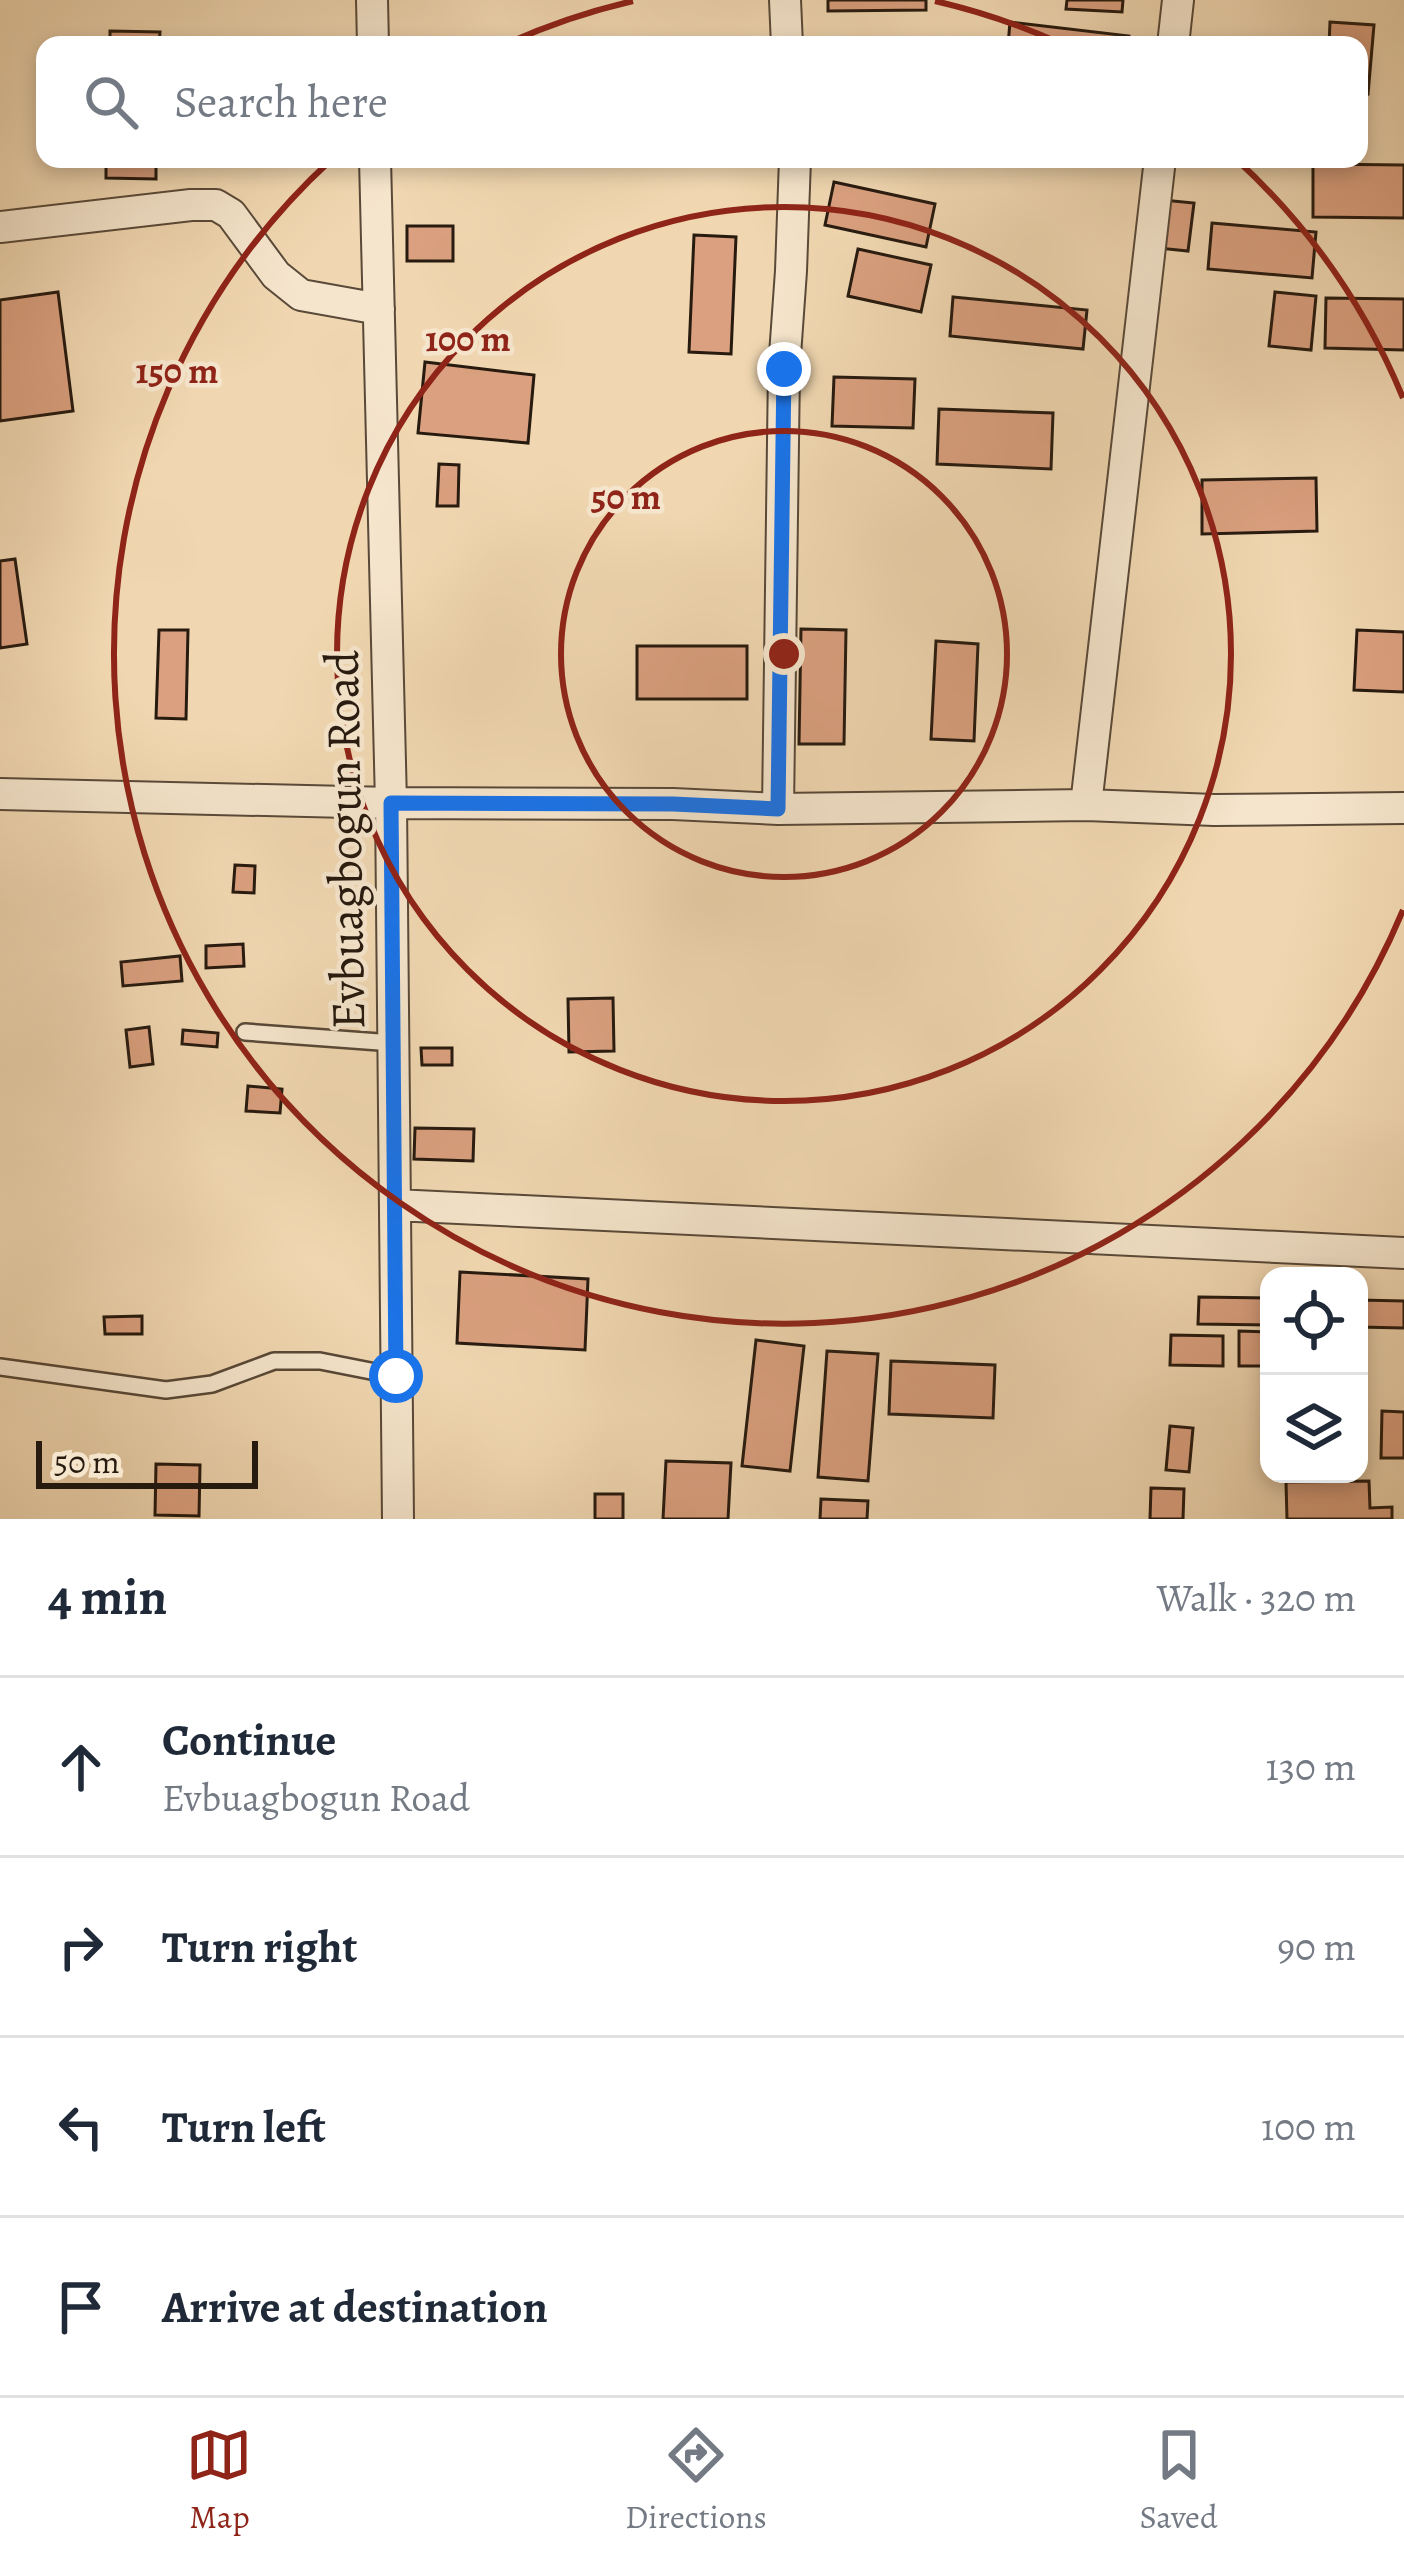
<!DOCTYPE html>
<meta charset="utf-8">
<style>
body{margin:0;font-family:Alegreya,serif;background:#f6f6f7;color:#1f2937}
.controls{position:absolute;right:36px;bottom:36px;display:grid;overflow:hidden;border-radius:24px;box-shadow:0 6px 18px #0003}
.controls button{width:108px;height:108px;display:grid;place-items:center;padding:0;border:0;border-bottom:3px solid #e0e1e3;background:#fff;color:#1f2937;font:60px sans-serif}
.scale{position:absolute;left:36px;bottom:30px;width:222px;box-sizing:border-box;padding-left:12px;border:6px solid #271a0f;border-top:0;font-size:33px;line-height:42px;white-space:nowrap;color:#271a0f;-webkit-text-stroke:9px #f5e5cc;paint-order:stroke}
.stop{position:absolute;width:36px;height:36px;margin:-27px;border:9px solid #1a73e8;border-radius:50%;background:#fff}
.stop.end{background:#1a73e8;border-color:#fff;box-shadow:0 3px 12px #0008}
.list{margin:0;padding:0;list-style:none}
h2{display:flex;justify-content:space-between;align-items:center;height:156px;margin:0;padding:0 48px;font-size:51px}
h2 small{font-size:39px;font-weight:400;color:#747a83}
.list li{display:grid;grid-template-columns:78px 1fr auto;gap:36px;align-items:center;box-sizing:border-box;height:180px;padding:0 48px;border-top:3px solid #e0e1e3}
.list b{display:block;font-size:45px;white-space:nowrap}
.list p{margin:0;font-size:39px;white-space:nowrap;color:#747a83}
.list em{font-size:39px;font-style:normal;color:#747a83}
.icon{flex:none;width:66px;height:66px;fill:none;stroke:currentColor;stroke-width:2;stroke-linecap:round;stroke-linejoin:round}
.map{position:relative;flex:none;width:1404px;height:1519px;overflow:hidden}
.search{position:absolute;background:#fff;box-shadow:0 6px 18px #0003;left:36px;right:36px;top:36px;height:132px;display:flex;align-items:center;gap:30px;box-sizing:border-box;padding:0 42px;border-radius:24px;color:#747a83;font-size:45px}
.sheet{height:876px;background:#fff}
nav{display:flex;justify-content:space-around;align-items:center;box-sizing:border-box;height:168px;border-top:3px solid #e0e1e3;background:#fff;font-size:33px;color:#747a83}
nav a{display:grid;justify-items:center;gap:6px}
nav .on{color:#8f2418}
.map>svg:first-child{display:block}
.building{fill:#daa07f;stroke:#271a0f;stroke-width:3}
.lines{fill:none;stroke-linecap:round;stroke-linejoin:round}
.lane-casing{stroke:#594938;stroke-width:20}
.street-casing{stroke:#594938;stroke-width:34}
.lane{stroke:#f5e5cc;stroke-width:15}
.street{stroke:#f5e5cc;stroke-width:30}
.route{stroke:#1a73e8;stroke-width:15}
.ring{fill:none;stroke:#8f2418;stroke-width:6}
.labels{text-anchor:middle;dominant-baseline:central;stroke-width:9;stroke-linejoin:round;paint-order:stroke}
.street-label{font-size:48px;fill:#271a0f;stroke:#f5e5cc}
.centre{fill:#8f2418;stroke:#f5e5cc;stroke-width:6}
.ring-label{font-size:36px;text-anchor:middle;font-weight:bold;fill:#8f2418;stroke:#f5e5cc;stroke-width:9;stroke-linejoin:round;paint-order:stroke}
</style>
<div class="map">
<svg width="1404" height="1519" viewBox="0 0 1404 1519">
<rect width="100%" height="100%" fill="#f0d7b1"/>
<filter id="stains"><feTurbulence type="fractalNoise" baseFrequency=".00167" numOctaves="4"/><feColorMatrix values="0 0 0 0 .2 0 0 0 0 .09 0 0 0 0 .02 0 0 0 .5 -.17"/></filter>
<radialGradient id="worn" r=".72"><stop offset=".6" stop-color="#630" stop-opacity="0"/><stop offset="1" stop-color="#630" stop-opacity=".3"/></radialGradient>
<path class="building" d="M828 0H926V10L828 11Z
M1067 0H1123L1122 12 1066 9Z
M1010 22 1129 36 1128 45H1008Z
M1330 22 1374 25 1368 94 1359 93V45H1329Z
M110 31 160 32 159 45H110Z
M106 159H156V179L106 178Z
M1313 164 1404 165V218L1313 217Z
M834 182 935 204 926 247 825 225Z
M1163 200 1194 203 1188 251 1158 248Z
M1212 223 1316 232 1312 278 1208 269Z
M407 226H453V261H407Z
M694 235 736 237 731 354 689 352Z
M858 249 931 265 921 312 848 296Z
M58 292 73 411 0 421V300Z
M1275 292 1316 296 1311 350 1269 346Z
M953 297 1087 310 1083 349 950 336Z
M1326 298 1404 299V350L1325 348Z
M425 362 534 375 528 443 418 433Z
M834 377 915 379 913 428 832 426Z
M939 409 1053 413 1051 469 937 464Z
M439 464 459 465 458 506H437Z
M1316 478 1317 531 1202 534V480Z
M15 559 27 644 0 648V561Z
M801 629 846 630 844 744H799Z
M159 630H188L186 719 156 718Z
M1357 630 1404 632V692L1354 690Z
M936 641 978 644 974 741 931 739Z
M637 646H747V699H637Z
M235 865 255 866 254 893 233 892Z
M243 944 244 966 206 968V946Z
M180 956 182 981 123 986 121 962Z
M613 998 614 1051 569 1052 568 999Z
M149 1027 153 1064 130 1067 126 1030Z
M183 1030 218 1033 217 1047 182 1044Z
M421 1048H452V1065H422Z
M248 1086 282 1089 280 1113 246 1111Z
M415 1128 474 1129 473 1161 414 1159Z
M460 1272 588 1279 585 1350 457 1343Z
M1199 1297 1269 1298V1325L1198 1324Z
M1359 1300 1404 1301V1328L1359 1327Z
M142 1316V1334H105L104 1317Z
M1239 1331 1269 1332V1366H1239Z
M1171 1335 1223 1336V1366L1170 1365Z
M756 1340 804 1346 790 1471 742 1466Z
M827 1351 878 1354 868 1481 818 1477Z
M891 1361 995 1365 993 1418 889 1414Z
M1382 1411 1404 1412V1458H1381Z
M1170 1426 1193 1428 1189 1472 1166 1470Z
M666 1461 731 1463 728 1519H663Z
M156 1464 200 1465 199 1516 155 1515Z
M1369 1481 1370 1508 1392 1507V1519H1287L1286 1482Z
M1151 1488 1184 1489 1183 1519H1150Z
M595 1494H623V1519H595Z
M821 1499 868 1501 867 1519H820Z"/>
<g class="lines">
<defs>
<path id="lane" d="M245 1032 393 1043
M0 1367 166 1390 212 1384 274 1361H320L396 1376"/>
<path id="street" d="M372 0 373 45
M785 0 787 45
M1173 45 1178 0
M375 159 391 803 398 1519
M0 227 191 205H216L231 214 276 275 301 295 379 309
M0 794 391 803 673 804 778 809 1086 805 1214 810 1404 808
M1086 805 1160 159
M778 809 784 369 791 271 795 159
M395 1205 1404 1253"/>
</defs>
<use href="#lane" class="lane-casing"/>
<use href="#street" class="street-casing"/>
<use href="#lane" class="lane"/>
<use href="#street" class="street"/>
</g>
<g class="lines">
<path class="route" d="M396 1376 391 803 673 804 778 809 784 369"/>
</g>
<g class="ring">
<circle cx="784" cy="654" r="223"/>
<circle cx="784" cy="654" r="447"/>
<path d="M1403 910A670 670 0 1 1 331 160M506 44A670 670 0 0 1 633 1M935 1A670 670 0 0 1 1062 44M1237 160A670 670 0 0 1 1403 398"/>
</g>
<g class="labels">
<g class="street-label">
<text transform="translate(345 840) rotate(-91)">Evbuagbogun Road</text>
</g>
</g>
<circle cx="784" cy="654" r="18" class="centre"/>
<g class="ring-label">
<text x="468" y="351">100 m</text>
<text x="177" y="383">150 m</text>
<text x="626" y="509">50 m</text>
</g>
<rect width="100%" height="100%" filter="url(#stains)"/>
<rect width="100%" height="100%" fill="url(#worn)"/>
</svg>
<div class="controls">
<button><svg class="icon" aria-label="locate" viewBox="0 0 24 24"><circle cx="12" cy="12" r="6"/><path d="M12 2v4M12 18v4M2 12h4M18 12h4"/></svg></button>
<button><svg class="icon" aria-label="layers" viewBox="0 0 24 24"><path d="M12 4l9 5-9 5-9-5zM3 14l9 5 9-5"/></svg></button>
</div>
<div class="scale">50 m</div>
<div class="stop" style="left:396px;top:1376px"></div>
<div class="stop end" style="left:784px;top:369px"></div>
<div class="search"><svg class="icon" aria-label="search" viewBox="0 0 24 24"><circle cx="10" cy="10" r="6"/><path d="M15 15l6 6"/></svg>Search here</div>
</div>
<section class="sheet">
<h2>4 min<small>Walk · 320 m</small></h2>
<ul class="list">
<li><svg class="icon" aria-label="ahead" viewBox="0 0 24 24"><path d="M12 20V5M6 11l6-6 6 6"/></svg><div><b>Continue</b><p>Evbuagbogun Road</p></div><em>130 m</em></li>
<li><svg class="icon" aria-label="right" viewBox="0 0 24 24"><path d="M7 20v-9h11M14 6l5 5-5 5"/></svg><div><b>Turn right</b></div><em>90 m</em></li>
<li><svg class="icon" aria-label="left" viewBox="0 0 24 24"><path d="M17 20v-9H6M10 6l-5 5 5 5"/></svg><div><b>Turn left</b></div><em>100 m</em></li>
<li><svg class="icon" aria-label="arrive" viewBox="0 0 24 24"><path d="M6 21V4h12l-3 4 3 4H6"/></svg><div><b>Arrive at destination</b></div></li>
</ul>
</section>
<nav>
<a class="on"><svg class="icon" aria-label="map" viewBox="0 0 24 24"><path d="M3 6l6-2 6 2 6-2v14l-6 2-6-2-6 2zM9 4v14M15 6v14"/></svg>Map</a>
<a><svg class="icon" aria-label="directions" viewBox="0 0 24 24"><path d="M12 3l9 9-9 9-9-9zM9 14v-3h6M13 9l2 2-2 2"/></svg>Directions</a>
<a><svg class="icon" aria-label="saved" viewBox="0 0 24 24"><path d="M7 4h10v16l-5-4-5 4z"/></svg>Saved</a>
</nav>
